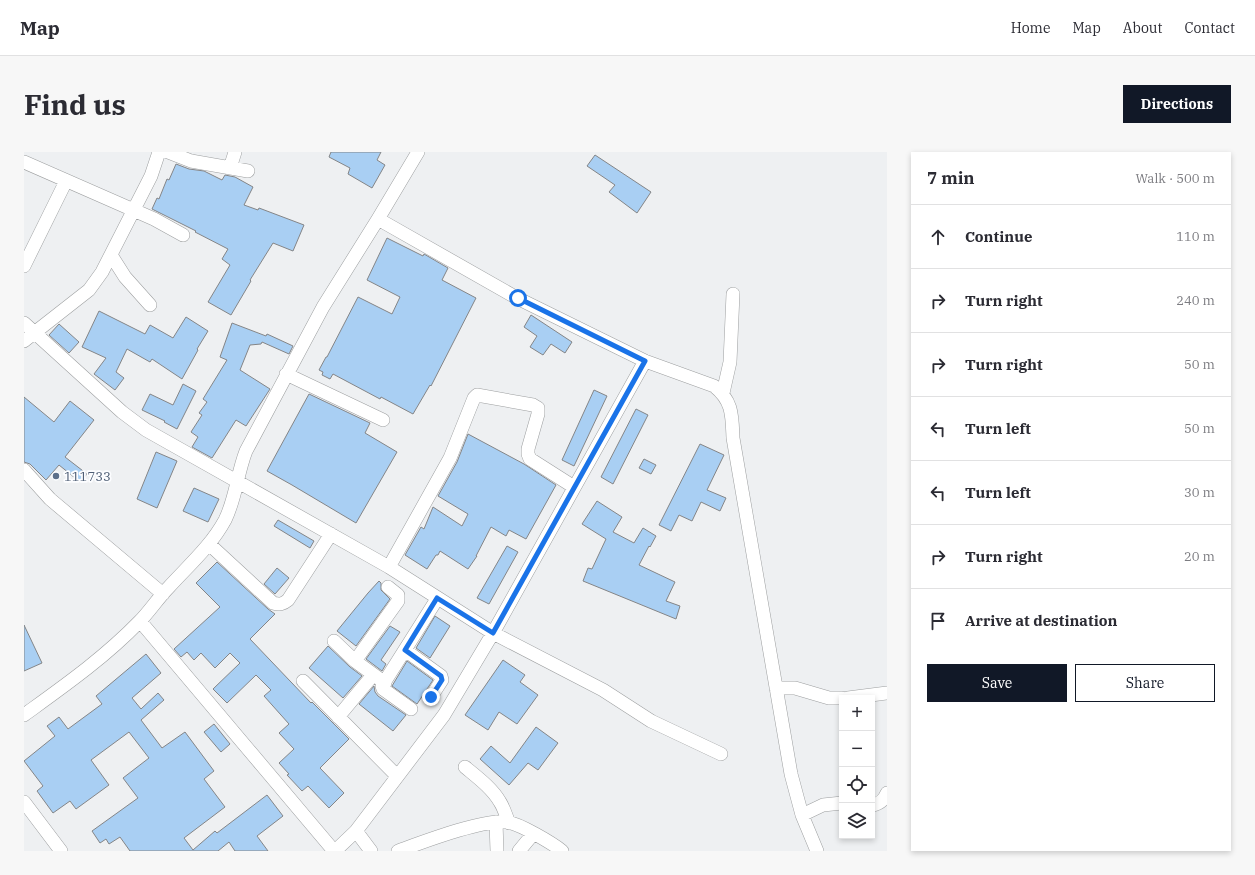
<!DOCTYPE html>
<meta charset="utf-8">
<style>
body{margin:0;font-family:"IBM Plex Serif",serif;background:#f7f7f7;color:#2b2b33}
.controls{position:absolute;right:12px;bottom:12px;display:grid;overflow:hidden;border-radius:0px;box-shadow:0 2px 6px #0003}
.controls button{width:36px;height:36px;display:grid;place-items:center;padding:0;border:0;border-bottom:1px solid #e1e1e2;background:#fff;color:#2b2b33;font:20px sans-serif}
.stop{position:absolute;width:12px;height:12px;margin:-9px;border:3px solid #1a73e8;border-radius:50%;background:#fff}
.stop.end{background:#1a73e8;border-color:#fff;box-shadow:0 1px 4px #0008}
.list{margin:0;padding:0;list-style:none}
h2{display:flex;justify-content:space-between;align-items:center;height:52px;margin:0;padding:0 16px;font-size:17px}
h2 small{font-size:13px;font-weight:400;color:#7c7c81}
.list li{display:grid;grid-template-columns:26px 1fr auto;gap:12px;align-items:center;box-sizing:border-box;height:64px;padding:0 16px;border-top:1px solid #e1e1e2}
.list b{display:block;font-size:15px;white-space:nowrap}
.list em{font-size:13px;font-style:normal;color:#7c7c81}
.actions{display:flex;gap:8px;padding:12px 16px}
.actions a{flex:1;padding:9px 0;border:1px solid #111827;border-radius:0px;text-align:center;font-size:14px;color:#111827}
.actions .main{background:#111827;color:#fff}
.icon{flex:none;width:22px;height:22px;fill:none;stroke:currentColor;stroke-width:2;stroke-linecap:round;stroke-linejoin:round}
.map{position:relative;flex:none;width:863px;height:699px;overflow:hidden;border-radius:0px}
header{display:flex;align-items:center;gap:24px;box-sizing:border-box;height:56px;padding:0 20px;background:#fff;border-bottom:1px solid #e1e1e2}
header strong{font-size:19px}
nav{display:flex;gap:22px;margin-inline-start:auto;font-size:14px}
.intro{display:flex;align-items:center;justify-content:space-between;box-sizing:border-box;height:96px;padding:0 24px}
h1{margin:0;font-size:28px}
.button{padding:10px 18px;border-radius:0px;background:#111827;color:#fff;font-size:14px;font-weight:700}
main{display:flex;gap:24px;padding:0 24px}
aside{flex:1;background:#fff;border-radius:0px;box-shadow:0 2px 6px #0003}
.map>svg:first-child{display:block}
.building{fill:#a9cff3;stroke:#848587}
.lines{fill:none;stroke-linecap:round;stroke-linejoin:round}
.minor-casing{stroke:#9d9fa0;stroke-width:14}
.minor{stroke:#fff;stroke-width:13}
.route{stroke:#1a73e8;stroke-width:5}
.service-dot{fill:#5c6f8a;stroke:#fcfdff;stroke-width:1.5}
.labels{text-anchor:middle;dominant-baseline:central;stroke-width:3.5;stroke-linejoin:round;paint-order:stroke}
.service-label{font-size:13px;fill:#4e5e75;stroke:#fcfdff;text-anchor:start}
</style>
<header>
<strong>Map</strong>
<nav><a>Home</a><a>Map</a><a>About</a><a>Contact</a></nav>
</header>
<div class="intro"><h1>Find us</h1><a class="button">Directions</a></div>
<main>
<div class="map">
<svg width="863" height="699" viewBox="0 0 863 699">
<rect width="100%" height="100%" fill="#eef0f2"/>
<path class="building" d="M307 0H357L353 8 361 13 348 36 324 22 326 16 305 5Z
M571 3 627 40 613 61 585 40 591 33 563 14Z
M152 12 165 17 180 19 198 28 201 23 211 25 229 35 220 53 234 58 235 56 280 73 269 99 249 91 226 128 227 129 207 163 184 150 206 113 198 107 204 97 171 80 172 79 128 57 133 46 135 47 143 27 145 28Z
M363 86 399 104 400 102 424 116 418 128 452 146 407 234 406 233 389 262 357 245 356 247 309 222 306 227 298 223 299 220 295 218 302 205H303L334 145 368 162 376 145 343 128Z
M75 159 121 182 126 173 149 186 162 165 184 179 173 197 174 198 158 227 128 207 126 210 103 197 92 220 100 226 91 238 70 222 82 206 58 195Z
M507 163 548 190 541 201 527 192 519 203 506 195 513 184 500 175Z
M208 171 242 184 243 182 269 194 265 202 238 190 237 192 226 193 216 218 246 237 222 274 212 268 188 306 168 295 174 285 167 280 178 263 175 261 183 250 179 247 203 208 196 205Z
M35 172 55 190 45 201 25 183Z
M159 232 172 239 153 277 140 270 141 269 118 258 126 242 149 253Z
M570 238 583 244 550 314 538 308Z
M285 242 346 271 341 281 373 300 332 371 268 333 243 319Z
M0 245 30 270 46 249 70 268 41 305 63 322 56 330 35 313 22 328 6 312 0 310Z
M612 257 624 263 589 332 577 325Z
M444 282 500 312 532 333 502 387 485 378 482 384 467 375 452 404H453L444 417 416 399 414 403H412L403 417 381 403 397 375 400 377 409 355 438 374 444 362 414 344 433 310Z
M676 292 700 303 683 338 702 346 696 359 677 350 668 369 655 363 647 379 635 373Z
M132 300 153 309 133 356 113 347Z
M620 307 632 313 627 322 615 316Z
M170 336 195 347 184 370 159 359Z
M573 349 598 365 589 380 610 391 619 376 632 384 626 395 625 394 615 413 651 430 642 449 656 454 652 467 559 429 564 416 568 417 582 387 558 372Z
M254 368 290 389 286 396 250 374Z
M483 394 494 400 465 452 453 446Z
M193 410 244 457 251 462 226 487 287 551 288 550 325 587 296 616 320 641 305 656 284 634 278 639 263 623 265 622 255 611 270 597 255 581 265 572 240 544 247 538 232 523 203 551 189 537 216 511 206 501 191 516 177 501 170 508 163 500 157 505 150 497 196 455 172 431Z
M253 416 265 426 251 442 240 432Z
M355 429 357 431V438L366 447 332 494 313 479 344 441Z
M411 464 426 474 406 506 392 496Z
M0 473 18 511 0 519Z
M366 474 376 480 357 508 362 512 358 519 342 507Z
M304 494 326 515 338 524 319 546 285 516Z
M122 502 137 521 108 546 117 557 134 541 140 548 117 568 138 596 161 580 190 619 180 627 201 655 160 686 169 698 191 679 193 681 243 643 259 664 233 684 244 699H211L205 690 194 699H106L96 685 85 692 82 687 76 691 68 679 114 646 99 626 125 606 105 580 67 608 85 633 52 657 46 649 29 661 13 639 19 634 0 609 31 584 23 574 35 565 44 577 78 552 72 544Z
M479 508 501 523 496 530 514 543 493 572 475 560 464 578 441 563Z
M383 509 409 528 393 552 368 534Z
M350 534 351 540 354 544 382 563 369 579 335 552Z
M190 572 206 592 197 600 180 580Z
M512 575 534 591 514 618 504 611 485 633 456 607 467 594 486 611Z"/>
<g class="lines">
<defs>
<path id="minor" d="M144 0 167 9 224 19
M0 10 130 67 159 83
M206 16 211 0
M354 67 493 146 621 209 690 234C709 249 708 264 709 286L767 622 778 663 793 699
M87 103 101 125 126 153
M0 114 42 29
M0 171 98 260 122 278 365 415 469 481 420 563 332 679 311 699
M0 189 65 138 78 120 127 24 135 0
M621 209 469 481 579 538 627 569 697 602
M262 222 359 268
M699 241 706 210 709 142
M0 318 26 347 139 442
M185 392 249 451C256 453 259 452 264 448L307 382
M365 415 426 306 450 246 453 243 509 253 514 256V262L504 297V302L506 307 550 335
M116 469 310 699
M310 489 331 509 361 531
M381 498 417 524 418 528 407 545
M331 509 374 449V443L364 435
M279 529 373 624
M752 536H771L805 546H818
M824 546 863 541
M387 557 359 537 358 534 413 447
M0 563C40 534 80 506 115 470 126 459 134 446 145 435 164 414 187 394 201 368 212 346 213 322 222 299L299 155 354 67 394 0
M314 565 349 523
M441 615C453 625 468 636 476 650 480 656 482 664 485 671
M0 650 37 699
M848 653C856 652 860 648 863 641
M778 663 799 653 818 651
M472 670 473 699
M332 679 347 699
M374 699C399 690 459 667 483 670 496 672 528 691 538 699
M495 699 509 682"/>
</defs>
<use href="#minor" class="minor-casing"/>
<use href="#minor" class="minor"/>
</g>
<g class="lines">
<path class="route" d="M407 545 418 528 417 524 381 498 413 446 469 481 621 209 494 146"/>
</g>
<circle class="service-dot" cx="32" cy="324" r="4"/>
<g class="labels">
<g class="service-label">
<text x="40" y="324">111733</text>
</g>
</g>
</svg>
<div class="controls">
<button>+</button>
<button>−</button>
<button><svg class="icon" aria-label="locate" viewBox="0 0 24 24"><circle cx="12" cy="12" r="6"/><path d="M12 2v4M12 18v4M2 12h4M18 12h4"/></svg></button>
<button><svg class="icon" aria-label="layers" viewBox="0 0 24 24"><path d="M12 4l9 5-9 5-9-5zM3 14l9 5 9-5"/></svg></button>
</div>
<div class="stop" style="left:494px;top:146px"></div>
<div class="stop end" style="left:407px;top:545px"></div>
</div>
<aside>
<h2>7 min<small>Walk · 500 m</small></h2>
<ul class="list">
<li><svg class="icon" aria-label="ahead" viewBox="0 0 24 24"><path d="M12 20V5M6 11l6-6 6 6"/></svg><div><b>Continue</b></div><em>110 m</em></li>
<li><svg class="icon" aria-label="right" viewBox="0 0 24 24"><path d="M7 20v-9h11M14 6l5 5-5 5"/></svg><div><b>Turn right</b></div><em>240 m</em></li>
<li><svg class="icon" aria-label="right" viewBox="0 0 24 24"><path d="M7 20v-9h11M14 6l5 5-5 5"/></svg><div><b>Turn right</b></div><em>50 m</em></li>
<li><svg class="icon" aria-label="left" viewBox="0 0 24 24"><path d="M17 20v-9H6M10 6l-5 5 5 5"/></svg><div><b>Turn left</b></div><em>50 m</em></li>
<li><svg class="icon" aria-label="left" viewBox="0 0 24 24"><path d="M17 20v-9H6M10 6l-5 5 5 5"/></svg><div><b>Turn left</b></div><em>30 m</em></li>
<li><svg class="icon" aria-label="right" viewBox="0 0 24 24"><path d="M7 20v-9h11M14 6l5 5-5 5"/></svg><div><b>Turn right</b></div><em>20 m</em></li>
<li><svg class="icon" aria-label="arrive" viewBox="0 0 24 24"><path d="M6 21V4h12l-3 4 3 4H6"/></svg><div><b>Arrive at destination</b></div></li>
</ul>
<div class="actions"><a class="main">Save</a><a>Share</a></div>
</aside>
</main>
